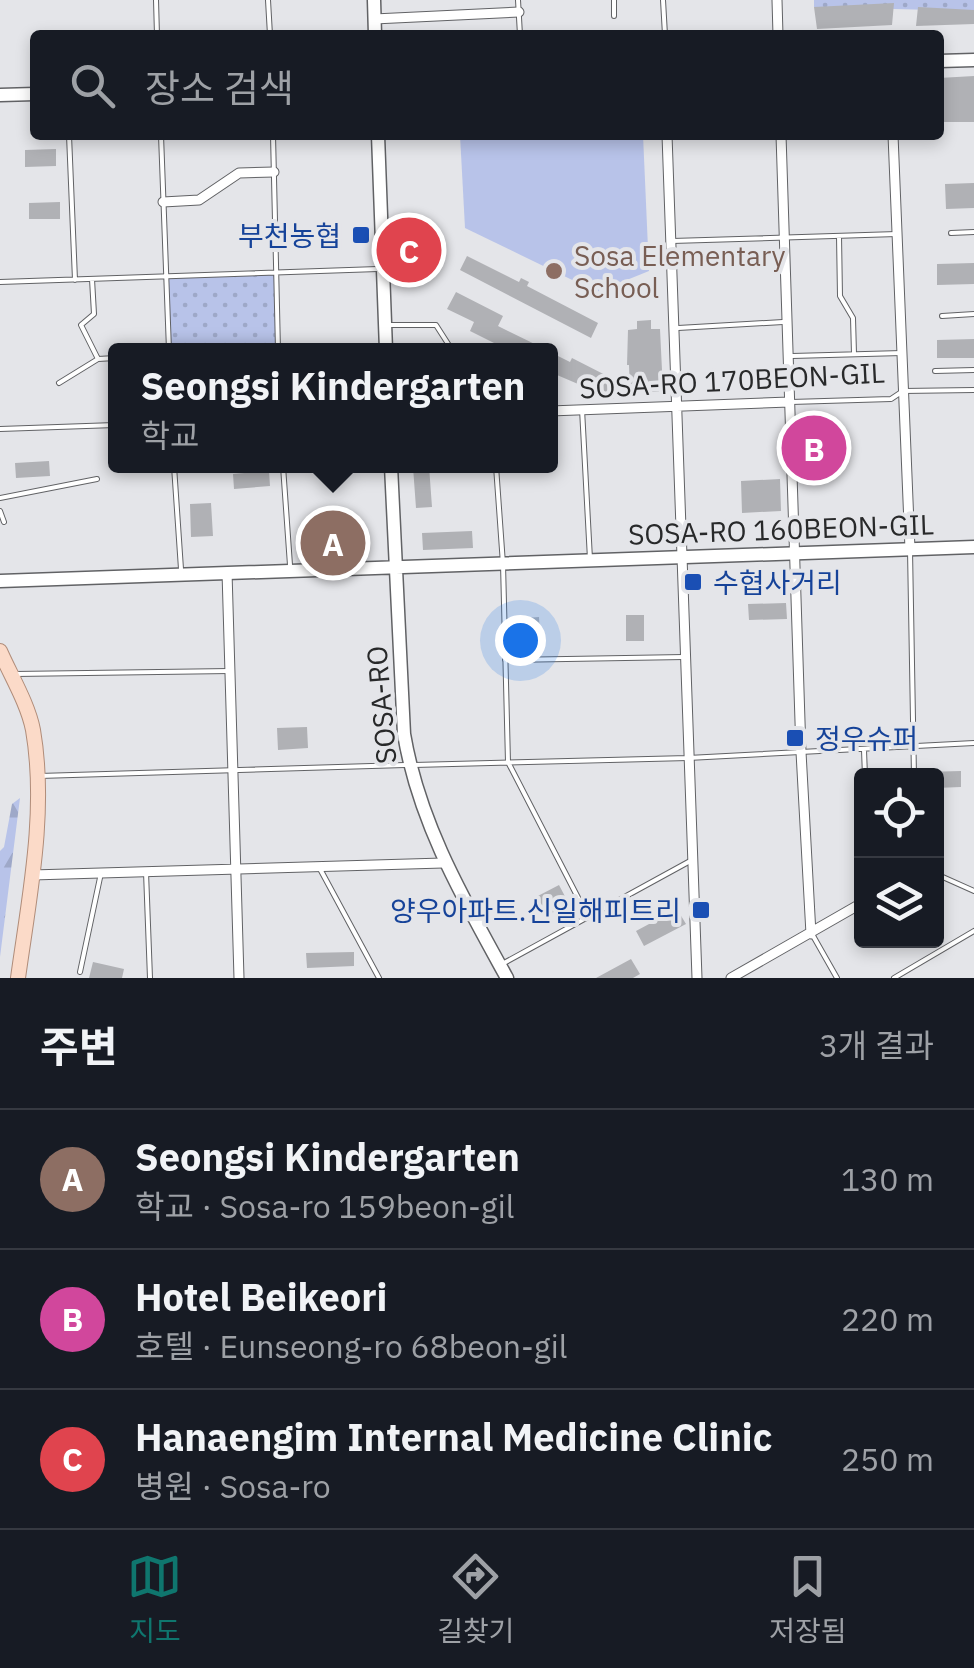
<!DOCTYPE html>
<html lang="ko">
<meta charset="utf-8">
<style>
body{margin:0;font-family:"IBM Plex Sans","Noto Sans KR",sans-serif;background:#242831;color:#f1f3f6}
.controls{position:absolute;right:30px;bottom:30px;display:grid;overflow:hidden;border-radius:10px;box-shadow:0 5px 15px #0003}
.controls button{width:90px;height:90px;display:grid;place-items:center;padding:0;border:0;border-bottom:2px solid #363941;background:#171b24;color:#f1f3f6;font:50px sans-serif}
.you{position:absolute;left:520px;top:640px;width:35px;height:35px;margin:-25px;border:8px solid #fff;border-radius:50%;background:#1a73e8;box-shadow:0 0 0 15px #1a73e833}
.badge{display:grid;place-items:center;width:65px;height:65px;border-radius:50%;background:#0f766e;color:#fff;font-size:32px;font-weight:700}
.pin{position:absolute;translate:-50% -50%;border:5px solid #fff;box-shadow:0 2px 10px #0006}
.popup{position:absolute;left:108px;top:343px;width:450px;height:130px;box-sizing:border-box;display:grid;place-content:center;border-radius:10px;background:#171b24;filter:drop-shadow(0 2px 8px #0005);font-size:32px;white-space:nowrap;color:#9ea1a6}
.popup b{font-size:38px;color:#f1f3f6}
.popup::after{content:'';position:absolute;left:50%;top:100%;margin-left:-20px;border:20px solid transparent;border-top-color:#171b24}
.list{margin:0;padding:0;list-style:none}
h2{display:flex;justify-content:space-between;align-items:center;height:130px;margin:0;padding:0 40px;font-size:42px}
h2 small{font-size:32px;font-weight:400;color:#9ea1a6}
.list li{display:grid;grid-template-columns:65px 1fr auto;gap:30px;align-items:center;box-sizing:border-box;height:140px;padding:0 40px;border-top:2px solid #363941}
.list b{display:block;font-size:38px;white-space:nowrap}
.list p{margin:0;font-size:32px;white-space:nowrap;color:#9ea1a6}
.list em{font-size:32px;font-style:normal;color:#9ea1a6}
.icon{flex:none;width:55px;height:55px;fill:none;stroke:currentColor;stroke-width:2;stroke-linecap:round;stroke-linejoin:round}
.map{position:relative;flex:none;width:974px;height:978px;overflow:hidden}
.search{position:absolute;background:#171b24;box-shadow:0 5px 15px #0003;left:30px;right:30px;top:30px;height:110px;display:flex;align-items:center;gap:25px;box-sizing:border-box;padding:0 35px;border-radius:10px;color:#9ea1a6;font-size:38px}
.sheet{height:550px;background:#171b24}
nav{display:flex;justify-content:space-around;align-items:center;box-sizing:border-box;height:140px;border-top:2px solid #363941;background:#171b24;font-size:28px;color:#9ea1a6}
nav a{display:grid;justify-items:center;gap:5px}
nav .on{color:#0f766e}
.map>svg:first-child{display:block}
.grass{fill:url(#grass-dots)}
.forest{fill:url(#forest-firs)}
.garden{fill:#b8c3e9}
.building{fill:#b0b1b5}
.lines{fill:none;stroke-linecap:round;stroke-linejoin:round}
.lane-casing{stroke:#616265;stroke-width:6}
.street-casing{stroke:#616265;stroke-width:11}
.secondary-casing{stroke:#616265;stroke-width:15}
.primary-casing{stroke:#b08c79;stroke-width:16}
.lane{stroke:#fff;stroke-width:4}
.street{stroke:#fff;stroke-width:9}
.secondary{stroke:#fff;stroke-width:12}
.primary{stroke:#fbdac8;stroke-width:14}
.transit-dot{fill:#1a4fb4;stroke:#e4e5e9;stroke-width:4}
.education-dot{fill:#8d6e63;stroke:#e4e5e9;stroke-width:4}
.labels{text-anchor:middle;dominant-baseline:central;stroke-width:8;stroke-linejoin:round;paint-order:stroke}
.transit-label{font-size:28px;fill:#164399;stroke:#e4e5e9;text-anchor:end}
.education-label{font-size:28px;fill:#785e54;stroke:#e4e5e9;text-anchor:start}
.street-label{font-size:28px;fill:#28292a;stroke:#e4e5e9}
</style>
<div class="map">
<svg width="974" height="978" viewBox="0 0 974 978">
<defs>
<pattern id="grass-dots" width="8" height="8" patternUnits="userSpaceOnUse" patternTransform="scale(2.5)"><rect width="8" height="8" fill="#b8c3e9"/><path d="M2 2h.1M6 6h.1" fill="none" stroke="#9ea8c8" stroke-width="1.8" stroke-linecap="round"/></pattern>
<pattern id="forest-firs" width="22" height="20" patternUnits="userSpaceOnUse" patternTransform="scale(2.5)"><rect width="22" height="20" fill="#b8c3e9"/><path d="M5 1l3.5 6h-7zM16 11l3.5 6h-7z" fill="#9ea8c8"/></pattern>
</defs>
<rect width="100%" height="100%" fill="#e4e5e9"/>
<path class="grass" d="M814 0H974V11L814 7Z
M276 273 278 350H169L166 276Z"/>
<path class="forest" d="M20 798 0 957V851L4 847 12 804Z"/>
<path class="garden" d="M460 135H643L649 271 597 292 465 228Z"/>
<path class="building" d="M894 3 892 25 817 29 814 7Z
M918 7 974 10V24L916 26Z
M974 76V122H939V78Z
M56 149V166L25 167V150Z
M974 183V208L946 209 945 184Z
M60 202V219H29V203Z
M467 256 519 282 521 278 529 282 527 286 598 323 591 338 460 270Z
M974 263V284L937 285V264Z
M456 292 503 316 498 326 547 350H508L470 331 474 322 447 309Z
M651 320V329H660L663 391 630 393 629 365H627L628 330 637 329V321Z
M974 339V358H937V340Z
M550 352 570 362 572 358 621 383 613 399 550 372Z
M49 461 50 476 16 478 15 463Z
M429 466 432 507 416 508 413 467Z
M269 471 270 486 234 489 233 474Z
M780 479 781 511 742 513 741 481Z
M211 503 213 536 191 537 190 504Z
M472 531 473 548 423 550 422 533Z
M786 603 787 619 749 620 748 604Z
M626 615H644V641H626Z
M539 617 540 635 512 636V619Z
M307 727 308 748 278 750 277 728Z
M961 771V787L936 788V776H924V772Z
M559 885 569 904 544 917 534 898Z
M677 909 686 924 644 946 636 931Z
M354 952V966L307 968 306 953Z
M631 959 640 974 633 978H596Z
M93 962 124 969 122 978H89Z"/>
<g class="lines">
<defs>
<path id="lane" d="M156 0 157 35
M268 0 270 35
M518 0 520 35
M614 0V16
M663 0 665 35
M69 135 75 280
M161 135 169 350
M273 135 278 350
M951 233 974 232
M839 236 840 296 853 318 854 354
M672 241 897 234
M92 279 94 314 81 325 98 359
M0 282 378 269
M942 316 974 314
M390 325H436L452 350
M678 328 783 322
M792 356 902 353
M935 371 974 370
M59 383 98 359 115 358
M791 402 891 399 903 391 974 390
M582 409 590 559
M0 429 115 425
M174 466 181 569
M283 466 290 565
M496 466 503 564 508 762 588 917
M0 498 97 479
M0 511 4 522
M910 550 914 776
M505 660 684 657
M15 674 230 671
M864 750 865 776
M414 765 688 758 974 743
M39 776 405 765
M319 867 379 978
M146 872 150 978
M936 874 974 891
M812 934 837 978
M504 963 692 860
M80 972 101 873
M894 978 974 931"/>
<path id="street" d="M777 0 778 35
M374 19 519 12
M667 135 697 978
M781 135 801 752 811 934
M893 135 910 549
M163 202 199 200 239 173 274 172
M550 411 789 402
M227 572 239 978
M32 875 443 863
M731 978 862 903"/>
<path id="secondary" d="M374 0 375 35
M939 61 974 60
M0 95 35 94
M378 135 386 350
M391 466 404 734C419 823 464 900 507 978
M0 581 974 547"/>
<path id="primary" d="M0 651C11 676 28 704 33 730 47 811 29 898 18 978"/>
</defs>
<use href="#lane" class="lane-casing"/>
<use href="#street" class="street-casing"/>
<use href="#secondary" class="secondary-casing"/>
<use href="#primary" class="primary-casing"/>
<use href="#lane" class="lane"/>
<use href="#street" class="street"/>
<use href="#secondary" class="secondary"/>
<use href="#primary" class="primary"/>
</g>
<g class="transit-dot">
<rect x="351" y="225" width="20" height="20" rx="5"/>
<rect x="683" y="572" width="20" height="20" rx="5"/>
<rect x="785" y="728" width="20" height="20" rx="5"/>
<rect x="691" y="900" width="20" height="20" rx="5"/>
</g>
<circle class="education-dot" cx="554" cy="271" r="10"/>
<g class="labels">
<g class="transit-label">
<text x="341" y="235">부천농협</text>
<text x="713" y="582" text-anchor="start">수협사거리</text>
<text x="815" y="738" text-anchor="start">정우슈퍼</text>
<text x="681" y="910">양우아파트.신일해피트리</text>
</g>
<g class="education-label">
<text x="574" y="255">Sosa Elementary<tspan x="574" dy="32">School</tspan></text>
</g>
<g class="street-label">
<text transform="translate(732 380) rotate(-3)">SOSA-RO 170BEON-GIL</text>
<text transform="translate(781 529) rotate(-2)">SOSA-RO 160BEON-GIL</text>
<text transform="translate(381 705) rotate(-95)">SOSA-RO</text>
</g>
</g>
</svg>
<div class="controls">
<button><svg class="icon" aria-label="locate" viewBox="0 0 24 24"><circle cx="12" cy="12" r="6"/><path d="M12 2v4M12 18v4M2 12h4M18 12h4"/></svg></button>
<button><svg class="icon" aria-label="layers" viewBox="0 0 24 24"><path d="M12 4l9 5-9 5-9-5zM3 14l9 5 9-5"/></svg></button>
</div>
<div class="you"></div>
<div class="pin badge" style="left:333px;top:543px;background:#8d6e63">A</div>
<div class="popup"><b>Seongsi Kindergarten</b>학교</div>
<div class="pin badge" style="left:814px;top:448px;background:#d1479c">B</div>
<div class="pin badge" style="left:409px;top:250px;background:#e0444e">C</div>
<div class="search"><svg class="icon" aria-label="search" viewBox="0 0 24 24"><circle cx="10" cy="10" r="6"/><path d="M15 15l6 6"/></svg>장소 검색</div>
</div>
<section class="sheet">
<h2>주변<small>3개 결과</small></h2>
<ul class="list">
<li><span class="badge" style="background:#8d6e63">A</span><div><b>Seongsi Kindergarten</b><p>학교 · Sosa-ro 159beon-gil</p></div><em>130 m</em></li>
<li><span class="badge" style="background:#d1479c">B</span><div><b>Hotel Beikeori</b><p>호텔 · Eunseong-ro 68beon-gil</p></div><em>220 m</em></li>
<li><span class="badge" style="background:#e0444e">C</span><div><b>Hanaengim Internal Medicine Clinic</b><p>병원 · Sosa-ro</p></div><em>250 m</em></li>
</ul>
</section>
<nav>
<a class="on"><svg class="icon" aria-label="map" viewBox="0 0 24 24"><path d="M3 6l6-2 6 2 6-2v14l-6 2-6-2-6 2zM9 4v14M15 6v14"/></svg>지도</a>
<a><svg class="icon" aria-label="directions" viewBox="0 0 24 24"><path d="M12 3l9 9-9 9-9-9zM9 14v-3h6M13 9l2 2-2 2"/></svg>길찾기</a>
<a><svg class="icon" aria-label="saved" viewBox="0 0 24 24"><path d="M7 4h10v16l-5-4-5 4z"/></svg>저장됨</a>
</nav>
